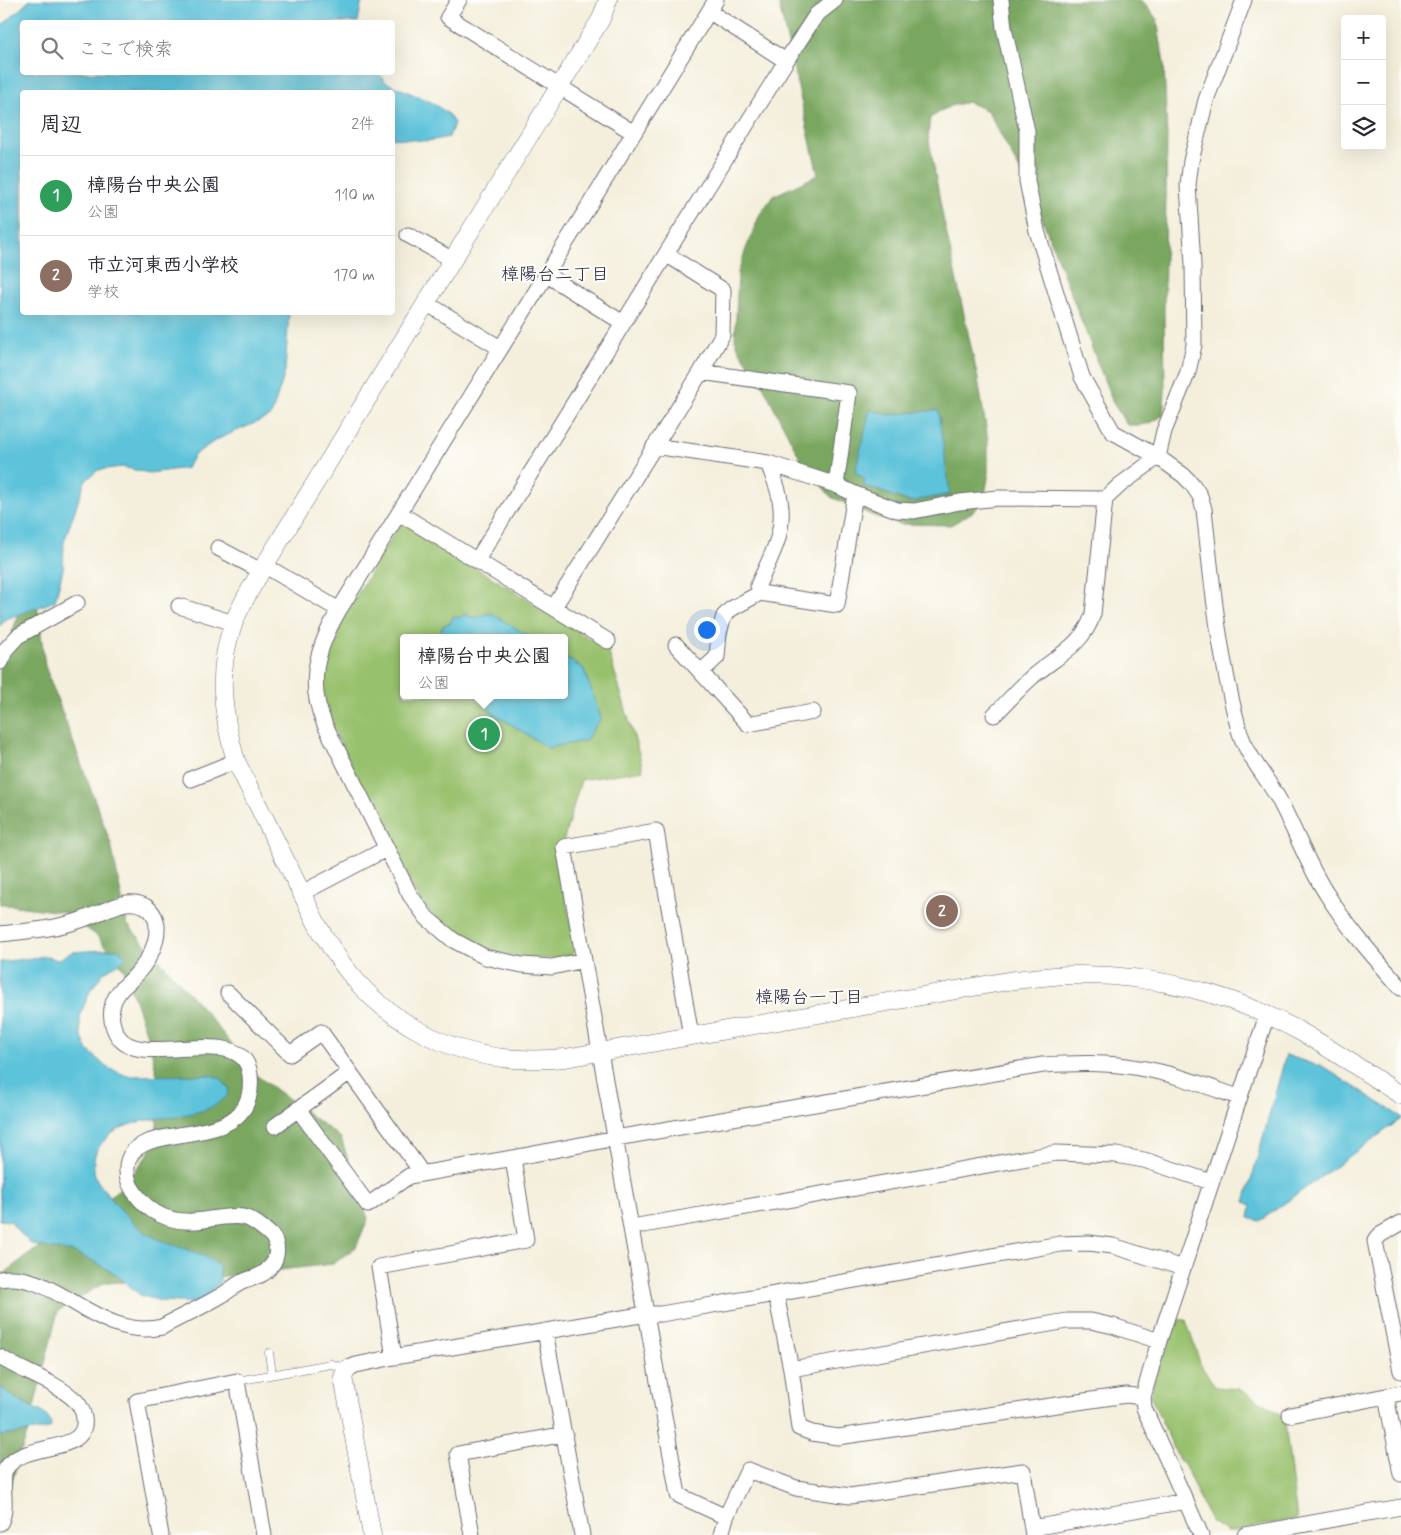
<!DOCTYPE html>
<html lang="ja">
<meta charset="utf-8">
<style>
body{margin:0;font-family:Mynerve,"Klee One",sans-serif;background:#f2f2f3;color:#2b2b33}
.controls{position:absolute;right:15px;top:15px;display:grid;overflow:hidden;border-radius:5px;box-shadow:0 5px 20px #0002}
.controls button{width:45px;height:45px;display:grid;place-items:center;padding:0;border:0;border-bottom:1px solid #e1e1e2;background:#fff;color:#2b2b33;font:25px sans-serif}
.you{position:absolute;left:706px;top:629px;width:18px;height:18px;margin:-12px;border:4px solid #fff;border-radius:50%;background:#1a73e8;box-shadow:0 0 0 8px #1a73e833}
.badge{display:grid;place-items:center;width:32px;height:32px;border-radius:50%;background:#b5179e;color:#fff;font-size:16px;font-weight:700}
.pin{position:absolute;translate:-50% -50%;border:2px solid #fff;box-shadow:0 1px 5px #0006}
.popup{position:absolute;left:400px;top:634px;width:168px;height:65px;box-sizing:border-box;display:grid;place-content:center;border-radius:5px;background:#fff;filter:drop-shadow(0 1px 4px #0005);font-size:16px;white-space:nowrap;color:#7c7c81}
.popup b{font-size:19px;color:#2b2b33}
.popup::after{content:'';position:absolute;left:50%;top:100%;margin-left:-10px;border:10px solid transparent;border-top-color:#fff}
.list{margin:0;padding:0;list-style:none}
h2{display:flex;justify-content:space-between;align-items:center;height:65px;margin:0;padding:0 20px;font-size:21px}
h2 small{font-size:16px;font-weight:400;color:#7c7c81}
.list li{display:grid;grid-template-columns:32px 1fr auto;gap:15px;align-items:center;box-sizing:border-box;height:80px;padding:0 20px;border-top:1px solid #e1e1e2}
.list b{display:block;font-size:19px;white-space:nowrap}
.list p{margin:0;font-size:16px;white-space:nowrap;color:#7c7c81}
.list em{font-size:16px;font-style:normal;color:#7c7c81}
.icon{flex:none;width:28px;height:28px;fill:none;stroke:currentColor;stroke-width:2;stroke-linecap:round;stroke-linejoin:round}
.map{position:relative;flex:none;width:1401px;height:1535px;overflow:hidden}
.search{position:absolute;background:#fff;box-shadow:0 5px 20px #0002;left:20px;top:20px;width:375px;height:55px;display:flex;align-items:center;gap:12px;box-sizing:border-box;padding:0 18px;border-radius:5px;color:#7c7c81;font-size:19px}
.panel{position:absolute;background:#fff;box-shadow:0 5px 20px #0002;left:20px;top:90px;width:375px;height:225px;border-radius:5px}
.map>svg:first-child{display:block}
.green{fill:#98c16d;stroke:#5d7254;fill-rule:evenodd}
.forest{fill:#7aa760;stroke:#4e644e}
.water{fill:#5dc3da;stroke:#40728a}
.lines{fill:none;stroke-linecap:round;stroke-linejoin:round}
.service-casing{stroke:#6c6a73;stroke-width:9}
.minor-casing{stroke:#6c6a73;stroke-width:17}
.tertiary-casing{stroke:#6c6a73;stroke-width:19}
.service{stroke:#fff;stroke-width:8}
.minor{stroke:#fff;stroke-width:15}
.tertiary{stroke:#fff;stroke-width:18}
.labels{text-anchor:middle;dominant-baseline:central;stroke-width:4.5;stroke-linejoin:round;paint-order:stroke}
.neighbourhood-label{font-size:18px;fill:#22223b;stroke:#fdfcf7}
</style>
<div class="map">
<svg width="1401" height="1535" viewBox="0 0 1401 1535">
<rect width="100%" height="100%" fill="#fdfcf7"/>
<filter id="ink" filterUnits="userSpaceOnUse"><feTurbulence type="fractalNoise" baseFrequency=".02" numOctaves="2"/><feDisplacementMap in="SourceGraphic" scale="10" xChannelSelector="R" yChannelSelector="G"/><feConvolveMatrix kernelMatrix="1 2 1 2 8 2 1 2 1" color-interpolation-filters="sRGB"/></filter>
<filter id="wash" filterUnits="userSpaceOnUse"><feTurbulence type="fractalNoise" baseFrequency=".0096" numOctaves="4" result="noise"/><feDisplacementMap in="SourceGraphic" scale="20" xChannelSelector="R" yChannelSelector="G"/><feGaussianBlur stdDeviation="1.12" result="paint"/><feColorMatrix in="noise" values="0 0 0 0 0 0 0 0 0 0 0 0 0 0 0 0 0 1.4 0 .05"/><feComposite in="paint" operator="in"/></filter>
<g filter="url(#wash)">
<rect width="100%" height="100%" fill="#f4efdc"/>
<path class="green" d="M406 524 608 650 640 757 643 770 581 780 559 856 575 951 571 956C524 963 484 957 447 926 441 921 434 917 429 911 423 904 418 896 413 889L332 726 322 692V667L329 641 399 525ZM404 638H564V695H404Z
M1173 1319 1186 1320 1201 1366 1216 1387 1239 1389 1284 1416 1297 1519 1227 1532 1210 1521 1183 1462 1179 1460 1150 1395Z"/>
<path class="forest" d="M778 0H1141L1157 19 1164 63 1167 137 1164 312 1165 392 1163 415C1149 426 1144 425 1127 425L1113 403 1033 195 988 111 968 102 950 106 930 118 928 135 943 217 978 379 988 440V478L984 500 974 511 951 525 900 524 874 516 831 497 801 460 762 384 740 351 735 340 738 272 746 249 760 214 773 196 818 175Z
M33 571 45 666 111 844 127 924 205 1011 256 1075 341 1138 368 1219 356 1247 333 1264 201 1279 104 1283 58 1311 28 1431 0 1518V1278L13 1266 125 1185 150 1151 157 1126 158 1079 149 1041 124 969 96 935 63 912 0 904V669Z"/>
<path class="water" d="M30 0H362L358 22H22V72L379 73 385 82 431 102 447 113 454 123 449 137 428 141 393 138 392 92H22V312L289 313 285 372 271 416 216 440 194 455 187 468 149 473 122 467 98 470 85 481 64 542 63 569 55 601 6 619 0 626V25L5 23Z
M870 410 890 415 938 410 950 494 910 502 863 485 865 479 855 472Z
M491 613 532 638H438L443 626 450 623 454 616 459 618 465 614 473 618Z
M564 657 584 669 601 718 585 741 548 748 493 713 474 695H564Z
M118 949 125 955V960L104 972 90 991 80 1016V1026L81 1035 87 1049 106 1067 127 1076 210 1075 220 1078 229 1088 228 1095C196 1131 122 1102 96 1152 93 1159 93 1170 96 1178 98 1184 126 1216 132 1221 138 1226 144 1232 150 1235 172 1248 200 1249 219 1266L220 1282 199 1303 161 1301 140 1295 117 1275 93 1261 72 1252 32 1245 16 1229 11 1221 0 1220V962L47 956 57 960 72 952Z
M1286 1055 1318 1066 1319 1064 1401 1117V1119L1260 1221 1249 1218 1251 1205 1245 1202Z
M0 1387C6 1391 11 1396 17 1399 28 1407 51 1411 51 1427L47 1429 0 1436Z"/>
</g>
<g filter="url(#ink)">
<g class="lines">
<defs>
<path id="service" d="M269 1353 272 1374
M237 1381 331 1364 347 1369"/>
<path id="minor" d="M459 0 448 17 634 133
M1001 0 1004 28 1027 131V181L1037 231 1082 377 1113 432 1158 457 1183 475 1192 484 1200 496 1204 509C1212 584 1219 657 1239 730 1247 756 1265 775 1278 798 1295 829 1307 864 1326 893 1347 927 1374 957 1401 988
M786 61 816 15 835 0
M408 235 453 260
M547 275 623 323
M426 303 500 348
M701 372 849 393 836 485
M654 446 768 463 836 485 855 494 897 510 914 511 960 502 998 498 1105 499
M768 463C772 475 779 488 780 500 786 533 771 556 758 585L760 593 837 605 855 494
M399 513 608 641
M218 548 261 571
M477 560 666 254
M264 565 339 610
M179 606 234 623
M554 607 701 372 722 335 723 290 666 254 786 61 710 12
M676 645 748 724 813 712
M0 662 6 649 18 636 77 603
M701 672 717 657 719 633 724 616 731 609 760 593
M994 715C1007 703 1018 689 1032 677 1055 657 1084 645 1093 614L1105 499 1120 485 1158 457 1164 431 1188 372 1194 345 1193 264 1188 185 1191 161 1206 100 1244 0
M191 779 236 761
M302 893 386 849
M0 934C27 931 56 929 81 920 96 915 111 906 126 903 133 902 139 903 145 906 153 911 156 917 157 926 158 948 145 966 130 981 126 985 120 989 117 995 109 1007 110 1024 118 1036 140 1072 244 1019 250 1075 259 1161 129 1112 127 1168 126 1180 131 1189 139 1198 155 1218 179 1224 204 1220 217 1218 230 1215 243 1217 253 1219 263 1228 271 1235 279 1244 278 1257 271 1266 263 1277 253 1277 242 1282 235 1285 229 1291 222 1295 202 1307 182 1316 162 1327 99 1342 53 1268 0 1279
M584 960 552 967 522 965 485 957 453 940 427 918 410 895 325 725C306 683 317 648 339 610L716 0
M228 993 290 1054 321 1032 422 1173
M691 1036 656 831 564 847 678 1495 726 1517
M298 1109 368 1205 409 1176 513 1158
M275 1126 350 1072
M1401 1223 1380 1235 1375 1241 1401 1371
M632 1227 1056 1153 1116 1155 1144 1160 1211 1182
M776 1294 791 1369 799 1428 812 1433 838 1437 1126 1395 1143 1397
M545 1331 582 1535
M0 1357C24 1373 55 1381 76 1401 81 1406 83 1412 84 1418 89 1457 22 1439 5 1470 0 1486 9 1507 0 1523
M394 1357 379 1267 526 1240 513 1158 616 1138 1043 1065C1075 1063 1107 1062 1139 1068 1173 1073 1206 1086 1238 1097
M347 1369 356 1365 394 1357 646 1314H661L1060 1244 1089 1243 1113 1246 1183 1268
M791 1369 1067 1321H1091L1113 1326 1159 1341
M1386 1396 1401 1474
M1290 1415 1401 1393
M1032 1528 1186 1501
M161 1535 137 1401 237 1381 264 1535
M472 1535 458 1454 565 1434
M721 1535 726 1517 748 1470 796 1488 850 1496 1023 1471 1033 1535
M1201 1535 1144 1408 1143 1397 1159 1341 1267 1015
M1245 1535 1401 1507"/>
<path id="tertiary" d="M608 0 601 19 261 571C252 587 241 604 234 622 216 669 222 714 236 761L318 926C328 943 339 961 352 976 388 1020 447 1052 503 1058 524 1060 544 1060 565 1058L1008 981C1031 978 1053 975 1076 975 1155 974 1233 994 1301 1032 1335 1051 1368 1074 1401 1095
M347 1369 343 1377 372 1535"/>
</defs>
<use href="#service" class="service-casing"/>
<use href="#minor" class="minor-casing"/>
<use href="#tertiary" class="tertiary-casing"/>
<use href="#service" class="service"/>
<use href="#minor" class="minor"/>
<use href="#tertiary" class="tertiary"/>
</g>
</g>
<g class="labels">
<g class="neighbourhood-label">
<text x="555" y="275">樟陽台二丁目</text>
<text x="809" y="998">樟陽台一丁目</text>
</g>
</g>
</svg>
<div class="controls">
<button>+</button>
<button>−</button>
<button><svg class="icon" aria-label="layers" viewBox="0 0 24 24"><path d="M12 4l9 5-9 5-9-5zM3 14l9 5 9-5"/></svg></button>
</div>
<div class="you"></div>
<div class="pin badge" style="left:484px;top:734px;background:#2e9e5b">1</div>
<div class="popup"><b>樟陽台中央公園</b>公園</div>
<div class="pin badge" style="left:942px;top:911px;background:#8d6e63">2</div>
<div class="search"><svg class="icon" aria-label="search" viewBox="0 0 24 24"><circle cx="10" cy="10" r="6"/><path d="M15 15l6 6"/></svg>ここで検索</div>
<section class="panel">
<h2>周辺<small>2件</small></h2>
<ul class="list">
<li><span class="badge" style="background:#2e9e5b">1</span><div><b>樟陽台中央公園</b><p>公園</p></div><em>110 m</em></li>
<li><span class="badge" style="background:#8d6e63">2</span><div><b>市立河東西小学校</b><p>学校</p></div><em>170 m</em></li>
</ul>
</section>
</div>
